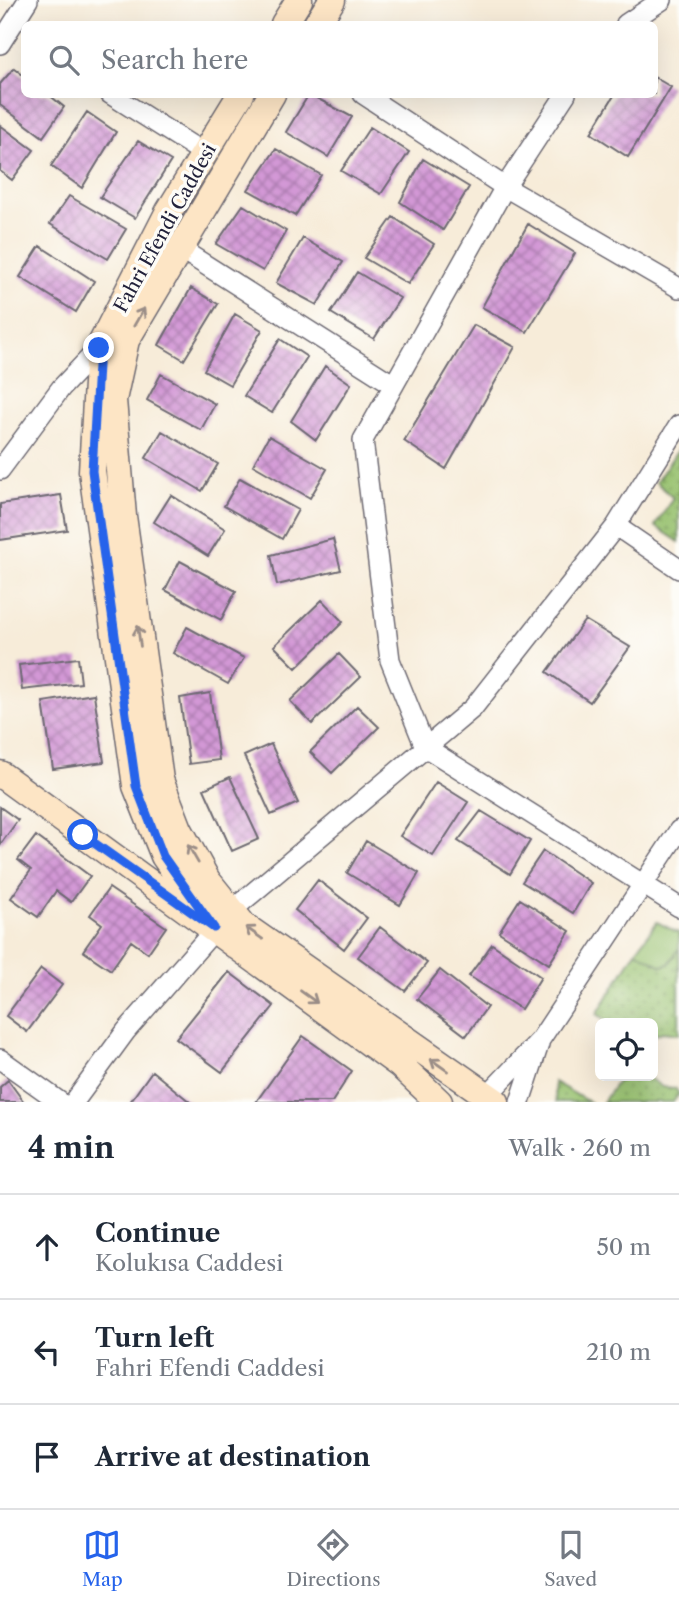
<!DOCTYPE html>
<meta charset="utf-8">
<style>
body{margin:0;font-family:"Libre Caslon Text",serif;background:#f6f6f7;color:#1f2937}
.controls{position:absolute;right:21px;bottom:21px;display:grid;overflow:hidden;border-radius:10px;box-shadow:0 7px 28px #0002}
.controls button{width:63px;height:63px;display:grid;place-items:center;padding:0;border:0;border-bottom:2px solid #e0e1e3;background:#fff;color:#1f2937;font:35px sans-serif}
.stop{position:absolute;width:21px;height:21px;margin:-16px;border:5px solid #2563eb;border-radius:50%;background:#fff}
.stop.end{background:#2563eb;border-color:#fff;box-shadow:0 2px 7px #0008}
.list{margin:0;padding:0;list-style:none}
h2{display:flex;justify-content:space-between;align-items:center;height:91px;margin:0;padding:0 28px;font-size:30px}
h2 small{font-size:23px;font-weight:400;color:#747a83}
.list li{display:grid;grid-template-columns:46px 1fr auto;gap:21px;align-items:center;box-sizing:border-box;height:105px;padding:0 28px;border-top:2px solid #e0e1e3}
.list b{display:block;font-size:26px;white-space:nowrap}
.list p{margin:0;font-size:23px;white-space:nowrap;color:#747a83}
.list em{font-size:23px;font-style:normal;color:#747a83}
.icon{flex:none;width:38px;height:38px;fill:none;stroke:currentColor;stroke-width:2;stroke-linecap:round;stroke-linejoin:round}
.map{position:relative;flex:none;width:679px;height:1102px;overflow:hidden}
.search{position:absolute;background:#fff;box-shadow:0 7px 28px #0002;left:21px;right:21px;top:21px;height:77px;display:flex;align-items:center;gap:18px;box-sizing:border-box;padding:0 24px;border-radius:10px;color:#747a83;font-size:26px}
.sheet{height:406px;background:#fff}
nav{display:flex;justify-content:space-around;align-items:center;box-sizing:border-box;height:98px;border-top:2px solid #e0e1e3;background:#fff;font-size:19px;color:#747a83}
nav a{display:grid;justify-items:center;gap:4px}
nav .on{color:#2563eb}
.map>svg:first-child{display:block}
.grass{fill:url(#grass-dots);stroke:#5c7254;stroke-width:2}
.green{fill:#97c16e;stroke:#5c7254;stroke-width:2}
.building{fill:url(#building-cross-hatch)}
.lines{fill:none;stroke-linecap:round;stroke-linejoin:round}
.street-casing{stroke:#6d6972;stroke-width:22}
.secondary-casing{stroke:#6d6972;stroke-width:29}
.street{stroke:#fff;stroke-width:19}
.secondary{stroke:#fde5c5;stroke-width:26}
.oneway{stroke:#9a8d87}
.route{stroke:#2563eb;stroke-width:9}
.labels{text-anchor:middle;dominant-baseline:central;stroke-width:7;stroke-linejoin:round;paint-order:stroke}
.street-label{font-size:19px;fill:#22223b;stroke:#fdfcf7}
</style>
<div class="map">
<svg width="679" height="1102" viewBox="0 0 679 1102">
<defs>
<pattern id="grass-dots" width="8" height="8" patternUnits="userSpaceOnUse" patternTransform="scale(1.75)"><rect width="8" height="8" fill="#97c16e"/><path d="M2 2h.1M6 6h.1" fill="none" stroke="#7b9c5c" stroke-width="1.8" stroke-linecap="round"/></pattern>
<pattern id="building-cross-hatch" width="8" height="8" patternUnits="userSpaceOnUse" patternTransform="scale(1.75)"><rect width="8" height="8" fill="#d398d6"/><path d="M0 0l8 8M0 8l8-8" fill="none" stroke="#ab7caf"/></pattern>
</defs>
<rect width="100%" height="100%" fill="#fdfcf7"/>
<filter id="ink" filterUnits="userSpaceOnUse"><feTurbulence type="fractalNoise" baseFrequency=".0143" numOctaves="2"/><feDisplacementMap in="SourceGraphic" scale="14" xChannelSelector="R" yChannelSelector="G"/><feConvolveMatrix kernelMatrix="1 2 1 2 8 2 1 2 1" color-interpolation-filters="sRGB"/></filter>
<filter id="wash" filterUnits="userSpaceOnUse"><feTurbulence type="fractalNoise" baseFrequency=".00686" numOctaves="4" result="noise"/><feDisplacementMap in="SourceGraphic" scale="28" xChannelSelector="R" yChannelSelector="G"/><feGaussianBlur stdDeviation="1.57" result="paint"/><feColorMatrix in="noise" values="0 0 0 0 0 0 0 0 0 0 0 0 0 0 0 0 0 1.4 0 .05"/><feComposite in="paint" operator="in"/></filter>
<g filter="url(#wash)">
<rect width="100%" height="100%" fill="#f7ecd9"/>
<path class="grass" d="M679 448V542L655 526 673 498 656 482Z
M679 948V1034L662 1032 653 1036V1023H611L597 1014 636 951 662 966 669 964Z
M621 1076H646L662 1087 675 1088 679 1094 673 1102H603Z
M554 1082 589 1102H556Z"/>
<path class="green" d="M657 922 679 933V948L669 964 662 966 636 951Z"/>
<g id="blocks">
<path class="building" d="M14 68 24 76V94H48L64 107 43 137 0 105V84Z
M654 77 671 87 628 157 591 133 615 94H654Z
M309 94 352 117 328 157 286 132Z
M87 112 116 132 82 188 51 166Z
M0 125 34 150 12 180 0 171Z
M370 127 409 152 381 194 341 171Z
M138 141 171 161 135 218 100 197Z
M276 149 321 175 295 216 248 190Z
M423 159 469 187 443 230 400 202Z
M69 196 126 229 108 259 50 224Z
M243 205 286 231 263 271 216 244Z
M393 217 434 244 408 284 364 258Z
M528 224 575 253 527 332 482 307Z
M303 238 343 262 317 305 276 283Z
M40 246 94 281 76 312 20 277Z
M357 272 400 298 374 339 331 313Z
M191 288 218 304 184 360 159 345Z
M235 314 262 330 230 385 204 370Z
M474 325 515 347 446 469 404 441Z
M280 339 307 357 272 413 244 396Z
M325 366 351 384 316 440 291 421Z
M161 374 215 404 201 430 147 400Z
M162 431 218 464 202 491 146 458Z
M269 436 327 469 310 498 253 465Z
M240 478 298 510 282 539 224 506Z
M61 495 67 530 0 540V504Z
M171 495 225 529 208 556 154 522Z
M333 539 341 570 277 585 271 555Z
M180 561 236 591 221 620 165 590Z
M322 600 343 622 296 668 274 646Z
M585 620 630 647 590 702 547 672Z
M187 627 244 658 228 684 173 653Z
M339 654 361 677 312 724 290 701Z
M78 658 81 683 22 690 19 665Z
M210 693 219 760 189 764 180 698Z
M94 694 104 762 53 769 43 702Z
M357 706 379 727 332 773 310 752Z
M271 744 298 803 271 815 244 756Z
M230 777 259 839 232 851 204 789Z
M436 782 468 802 433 856 400 836Z
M0 807 18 820 0 845Z
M481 811 530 841 510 874 458 841Z
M36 836 90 876 71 902 56 891 38 917 11 898 31 870 18 860Z
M366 841 419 873 400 905 347 873Z
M543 851 591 883 573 913 522 882Z
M318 880 367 918 344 949 295 910Z
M109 888 166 927 148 953 131 941 111 970 83 951 102 924 90 915Z
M520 899 570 931 549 964 499 932Z
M380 927 427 963 405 991 358 957Z
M492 944 541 977 521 1009 469 976Z
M41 969 62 985 27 1032 6 1016Z
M440 970 487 1007 466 1036 417 999Z
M229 972 274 1006 222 1072 176 1038Z
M303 1036 352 1071 332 1102H256Z
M152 1071 190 1102H130Z
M8 1080 24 1102H0V1087Z"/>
</g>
</g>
<g filter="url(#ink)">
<use href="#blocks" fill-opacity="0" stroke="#6d6972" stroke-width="2"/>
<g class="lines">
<defs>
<path id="street" d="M626 24 662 0
M0 44 28 0
M110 94 205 154
M363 94 505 187 679 288
M566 94 505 187 363 440 390 660 425 747 679 907
M179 248 394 385
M0 470 61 388 99 348
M616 526 679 569
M0 1059 60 1102
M74 1102 126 1031 230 912 473 708 616 526 679 425
M481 1102 540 1040 679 830
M520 1102 539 1044"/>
<path id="secondary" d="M284 24 299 0
M317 24 332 0
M272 94 126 340 113 400 123 516 160 780 179 829 207 880 244 926 496 1102
M0 774 400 1065 439 1102
M214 928 164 856 136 786 92 471 99 348 169 211 241 94"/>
</defs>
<use href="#street" class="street-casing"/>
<use href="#secondary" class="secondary-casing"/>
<use href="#street" class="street"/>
<use href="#secondary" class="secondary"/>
</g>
<defs><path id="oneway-shaft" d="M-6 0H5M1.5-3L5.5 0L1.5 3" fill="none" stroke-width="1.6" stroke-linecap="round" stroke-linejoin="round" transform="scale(1.75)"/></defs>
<g class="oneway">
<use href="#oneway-shaft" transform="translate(139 317) rotate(-60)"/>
<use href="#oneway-shaft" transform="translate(139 636) rotate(-98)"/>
<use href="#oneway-shaft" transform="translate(193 854) rotate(-120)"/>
<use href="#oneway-shaft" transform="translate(254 933) rotate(-145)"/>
<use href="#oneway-shaft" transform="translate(309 997) rotate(36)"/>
<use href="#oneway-shaft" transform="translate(439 1065) rotate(-145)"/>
</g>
</g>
<g class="lines" filter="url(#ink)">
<path class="route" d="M83 835 214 928 163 856 136 786 92 471 99 348"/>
</g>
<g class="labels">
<g class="street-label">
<text transform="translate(165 228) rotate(-61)">Fahri Efendi Caddesi</text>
</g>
</g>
</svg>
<div class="controls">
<button><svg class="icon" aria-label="locate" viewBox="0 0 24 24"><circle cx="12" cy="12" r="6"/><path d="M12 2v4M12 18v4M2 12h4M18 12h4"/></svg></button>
</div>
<div class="stop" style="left:83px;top:835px"></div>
<div class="stop end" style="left:99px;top:348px"></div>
<div class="search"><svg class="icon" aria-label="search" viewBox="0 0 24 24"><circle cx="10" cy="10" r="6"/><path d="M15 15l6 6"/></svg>Search here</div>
</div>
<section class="sheet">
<h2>4 min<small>Walk · 260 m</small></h2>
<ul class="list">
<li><svg class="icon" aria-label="ahead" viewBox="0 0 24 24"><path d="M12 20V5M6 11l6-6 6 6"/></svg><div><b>Continue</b><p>Kolukısa Caddesi</p></div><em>50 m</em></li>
<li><svg class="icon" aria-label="left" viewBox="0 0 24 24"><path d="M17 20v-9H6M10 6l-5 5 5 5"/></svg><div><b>Turn left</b><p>Fahri Efendi Caddesi</p></div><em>210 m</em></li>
<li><svg class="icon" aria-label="arrive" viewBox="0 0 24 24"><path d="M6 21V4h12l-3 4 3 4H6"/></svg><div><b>Arrive at destination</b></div></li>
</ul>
</section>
<nav>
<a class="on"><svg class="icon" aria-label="map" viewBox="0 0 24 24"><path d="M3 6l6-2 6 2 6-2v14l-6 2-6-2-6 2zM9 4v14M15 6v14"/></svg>Map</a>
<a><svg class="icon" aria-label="directions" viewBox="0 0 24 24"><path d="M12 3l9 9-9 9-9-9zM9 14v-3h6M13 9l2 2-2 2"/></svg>Directions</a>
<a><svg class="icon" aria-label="saved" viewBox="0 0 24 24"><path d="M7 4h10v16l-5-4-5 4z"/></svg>Saved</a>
</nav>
